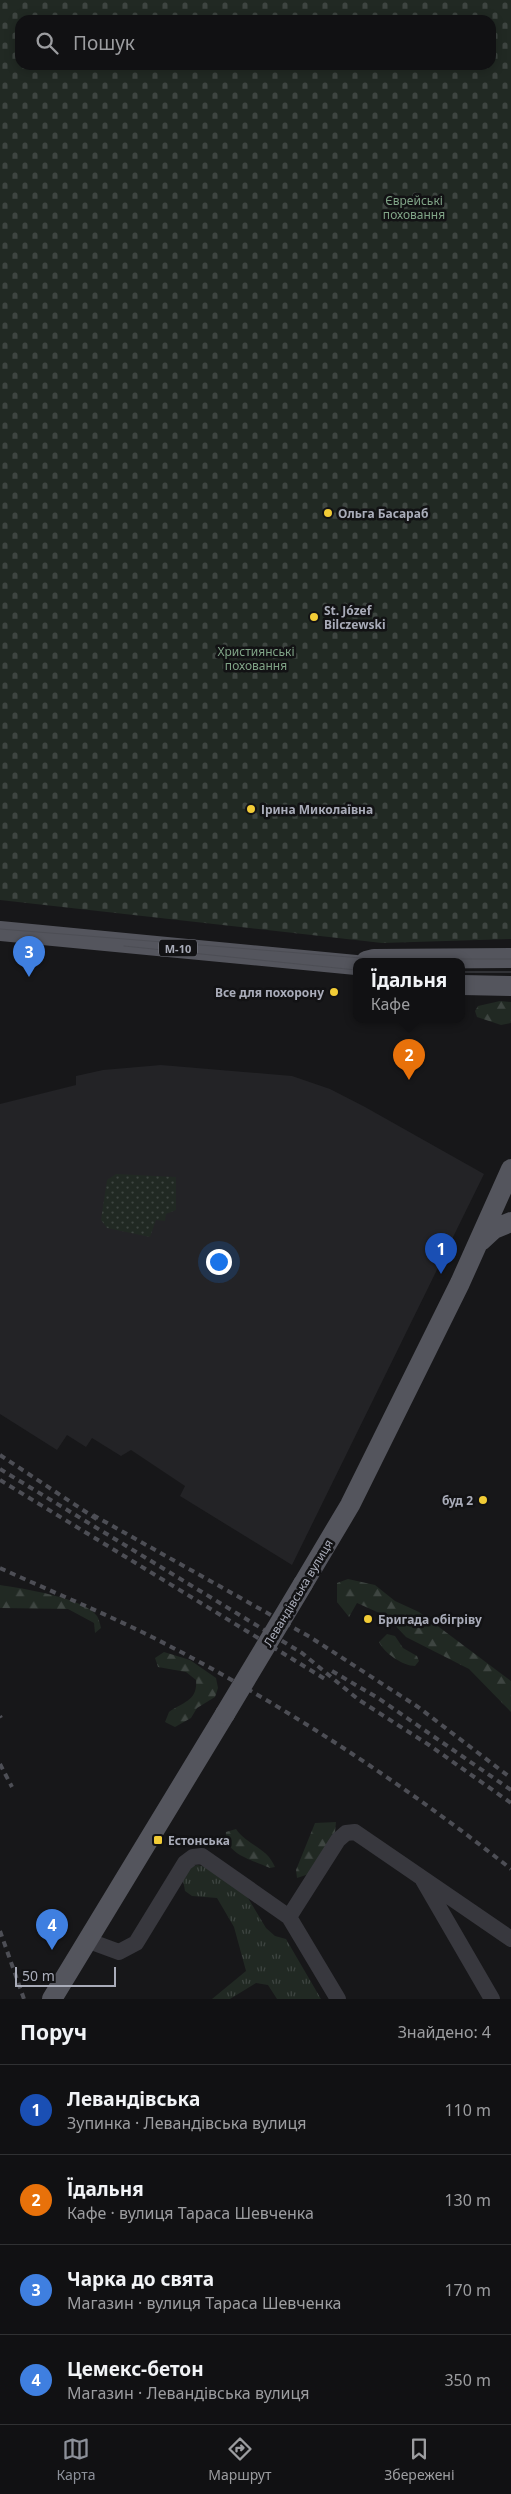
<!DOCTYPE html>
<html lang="uk">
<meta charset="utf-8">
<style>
body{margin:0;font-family:"Noto Sans",sans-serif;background:#1a1a1c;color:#f1f3f6}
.scale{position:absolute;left:15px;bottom:12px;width:101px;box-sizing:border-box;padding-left:5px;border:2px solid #a9acb9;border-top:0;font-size:14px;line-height:18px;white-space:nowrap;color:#a9acb9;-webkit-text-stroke:4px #121214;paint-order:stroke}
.you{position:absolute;left:218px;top:1261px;width:18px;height:18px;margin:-12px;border:4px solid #fff;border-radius:50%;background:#1a73e8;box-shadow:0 0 0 8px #1a73e833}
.badge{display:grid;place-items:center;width:32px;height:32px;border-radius:50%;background:#8c9099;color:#fff;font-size:16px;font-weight:700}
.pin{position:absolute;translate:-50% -41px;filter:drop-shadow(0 1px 2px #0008)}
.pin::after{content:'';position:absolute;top:26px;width:18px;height:15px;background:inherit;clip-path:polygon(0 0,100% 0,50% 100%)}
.popup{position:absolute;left:353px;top:958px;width:112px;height:65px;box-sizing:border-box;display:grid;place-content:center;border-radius:10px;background:#111113;filter:drop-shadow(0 1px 4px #0005);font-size:16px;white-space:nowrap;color:#9c9da0}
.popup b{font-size:19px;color:#f1f3f6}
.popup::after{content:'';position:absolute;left:50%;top:100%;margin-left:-10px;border:10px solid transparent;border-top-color:#111113}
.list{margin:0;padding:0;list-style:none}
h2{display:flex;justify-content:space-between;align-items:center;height:65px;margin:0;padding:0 20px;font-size:21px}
h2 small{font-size:16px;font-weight:400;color:#9c9da0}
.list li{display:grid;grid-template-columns:32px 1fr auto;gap:15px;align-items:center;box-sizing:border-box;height:90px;padding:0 20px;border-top:1px solid #303133}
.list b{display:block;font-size:19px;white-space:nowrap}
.list p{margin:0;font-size:16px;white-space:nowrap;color:#9c9da0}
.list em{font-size:16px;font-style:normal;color:#9c9da0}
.icon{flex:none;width:28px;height:28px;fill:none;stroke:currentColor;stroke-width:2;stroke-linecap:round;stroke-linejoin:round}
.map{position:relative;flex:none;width:511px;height:1999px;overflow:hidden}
.search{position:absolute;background:#111113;box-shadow:0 2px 12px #0003;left:15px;right:15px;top:15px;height:55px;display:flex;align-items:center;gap:12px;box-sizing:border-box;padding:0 18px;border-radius:15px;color:#9c9da0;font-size:19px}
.sheet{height:425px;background:#111113}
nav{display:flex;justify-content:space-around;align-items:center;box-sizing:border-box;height:70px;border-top:1px solid #303133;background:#111113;font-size:14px;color:#9c9da0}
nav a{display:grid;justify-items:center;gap:2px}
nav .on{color:#8c9099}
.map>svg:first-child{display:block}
.built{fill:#232326}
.grass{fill:url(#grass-dots)}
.forest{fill:url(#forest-firs)}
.cemetery{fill:url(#cemetery-stones);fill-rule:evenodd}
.park{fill:url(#park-tufts)}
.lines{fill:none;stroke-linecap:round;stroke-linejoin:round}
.minor{stroke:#38383e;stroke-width:16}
.major{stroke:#54555d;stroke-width:20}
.tram{stroke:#4d4e55;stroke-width:1}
.rail{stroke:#4d4e55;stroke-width:4;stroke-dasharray:6 5;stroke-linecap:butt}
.major-bridge{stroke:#54555d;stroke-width:20}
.poi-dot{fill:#f2cc36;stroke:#121214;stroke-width:2}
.labels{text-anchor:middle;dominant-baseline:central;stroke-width:5;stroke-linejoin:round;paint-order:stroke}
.shield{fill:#121214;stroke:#7c7e88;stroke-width:1}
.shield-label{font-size:11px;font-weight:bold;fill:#a9acb9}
.park-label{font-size:12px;fill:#80a487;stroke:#121214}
.poi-label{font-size:12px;font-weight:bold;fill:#a9acb9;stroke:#121214;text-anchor:start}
.street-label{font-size:12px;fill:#a9acb9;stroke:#121214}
</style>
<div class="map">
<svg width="511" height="1999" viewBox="0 0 511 1999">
<defs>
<pattern id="grass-dots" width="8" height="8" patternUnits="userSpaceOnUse" patternTransform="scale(1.25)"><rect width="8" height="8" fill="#212923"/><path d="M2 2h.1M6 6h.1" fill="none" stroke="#3e4541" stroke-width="1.8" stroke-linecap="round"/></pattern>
<pattern id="forest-firs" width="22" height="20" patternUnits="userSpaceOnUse" patternTransform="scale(1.25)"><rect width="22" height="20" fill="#212923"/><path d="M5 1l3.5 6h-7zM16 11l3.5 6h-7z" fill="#3e4541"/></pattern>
<pattern id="cemetery-stones" width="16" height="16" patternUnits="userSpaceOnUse" patternTransform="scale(1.25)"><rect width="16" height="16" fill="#212923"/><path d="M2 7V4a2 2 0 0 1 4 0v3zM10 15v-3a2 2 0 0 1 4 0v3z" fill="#3e4541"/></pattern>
<pattern id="park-tufts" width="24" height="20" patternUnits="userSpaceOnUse" patternTransform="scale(1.25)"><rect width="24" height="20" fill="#212923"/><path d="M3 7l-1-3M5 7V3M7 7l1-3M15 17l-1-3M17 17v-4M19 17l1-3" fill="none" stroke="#3e4541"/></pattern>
</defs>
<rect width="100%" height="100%" fill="#171719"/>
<path class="built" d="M161 1065 292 1076 330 1089 365 1107 484 1174 292 1565 180 1496 185 1486 131 1450 121 1456 92 1438 86 1447 67 1435 57 1450 0 1414V1104L76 1085V1076L103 1070Z"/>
<path class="grass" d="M116 1174 176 1177V1210L166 1214 165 1221 156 1220 150 1237 107 1228 101 1220 107 1180Z"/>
<path class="forest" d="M500 1001 511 1002V1023L501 1025 477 1017 475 1011 478 1006Z
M348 1579 375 1585 395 1601 419 1612 511 1681V1712L469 1669 406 1637 386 1616 357 1603 349 1617 337 1602V1583Z
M0 1585C21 1588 85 1598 97 1616 99 1619 100 1624 101 1628L95 1633 94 1623 68 1609 0 1608Z
M387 1634 395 1636 403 1648 417 1656 419 1661 415 1666C403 1666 384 1653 379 1642Z
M164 1652 190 1660 216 1678 218 1688 215 1697 197 1708 191 1718 175 1727 165 1722 169 1712C183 1702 198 1701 196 1680L186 1672 158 1667 155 1658Z
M336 1822 335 1832 312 1873 297 1878 296 1870 315 1823Z
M236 1829C248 1846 267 1847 275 1867L270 1868C253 1860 224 1854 226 1832Z"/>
<path class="cemetery" d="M0 0H511V939L382 943 0 900ZM20 20H491V65H20Z"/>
<path class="park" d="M197 1865 209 1867 245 1893 266 1928 275 1936 286 1939 321 1999H277L268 1985 256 1983 230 1999H212L246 1971 234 1927 217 1898 192 1896 185 1891 183 1880 186 1869Z"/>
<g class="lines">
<path class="minor" d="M423 1880 492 1999
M289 1917 338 1840 346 1833 355 1832 511 1939
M89 1941 119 1952 136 1943 185 1863 193 1857 202 1856 289 1917 338 1999"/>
<path class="major" d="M0 931 356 965
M366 961 374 959 511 958
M462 985 511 986
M481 1241 494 1229 511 1222
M303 1584 350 1505 460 1283 511 1169
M52 1999 225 1714"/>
<path class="tram" d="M0 929 374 959H511
M124 946 356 970
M462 972H511"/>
<path class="rail" d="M0 1455 98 1520
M0 1469 302 1653 359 1700 429 1745 511 1803
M0 1480 325 1679
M93 1515 310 1637 418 1707 511 1778
M0 1568C50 1591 102 1612 152 1637 278 1701 400 1781 511 1869
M332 1671 378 1698 511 1790
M0 1716 1 1718
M0 1764 12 1787
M0 1931 24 1999"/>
<path class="major-bridge" d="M225 1714 303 1584"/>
</g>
<g class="poi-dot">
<circle cx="328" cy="513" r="5"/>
<circle cx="314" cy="617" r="5"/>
<circle cx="251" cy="809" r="5"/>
<circle cx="334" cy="992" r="5"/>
<circle cx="483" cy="1500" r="5"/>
<circle cx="368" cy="1619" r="5"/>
<rect x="153" y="1835" width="10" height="10" rx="2.5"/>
</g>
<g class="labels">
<rect class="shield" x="159" y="939.5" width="38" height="17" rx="4"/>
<g class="shield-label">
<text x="178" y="948">М-10</text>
</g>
<g class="park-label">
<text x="414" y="200">Єврейські<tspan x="414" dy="14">поховання</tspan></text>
<text x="256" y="651">Християнські<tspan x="256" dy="14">поховання</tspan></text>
</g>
<g class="poi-label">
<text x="338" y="513">Ольга Басараб</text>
<text x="324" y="610">St. Józef<tspan x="324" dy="14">Bilczewski</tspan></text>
<text x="261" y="809">Ірина Миколаївна</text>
<text x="324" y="992" text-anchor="end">Все для похорону</text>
<text x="473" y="1500" text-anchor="end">буд 2</text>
<text x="378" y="1619">Бригада обігріву</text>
<text x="168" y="1840">Естонська</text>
</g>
<g class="street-label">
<text transform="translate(298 1593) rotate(-59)">Левандівська вулиця</text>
</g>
</g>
</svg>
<div class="scale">50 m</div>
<div class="you"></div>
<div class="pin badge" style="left:441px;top:1274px;background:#1a4fb4">1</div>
<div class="pin badge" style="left:409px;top:1080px;background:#e8710a">2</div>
<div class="popup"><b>Їдальня</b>Кафе</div>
<div class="pin badge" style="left:29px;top:977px;background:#3f7fe0">3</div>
<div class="pin badge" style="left:52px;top:1950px;background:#3f7fe0">4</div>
<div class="search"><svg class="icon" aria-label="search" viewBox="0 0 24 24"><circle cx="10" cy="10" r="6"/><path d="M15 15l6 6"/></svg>Пошук</div>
</div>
<section class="sheet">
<h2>Поруч<small>Знайдено: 4</small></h2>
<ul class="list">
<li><span class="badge" style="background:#1a4fb4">1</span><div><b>Левандівська</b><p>Зупинка · Левандівська вулиця</p></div><em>110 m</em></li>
<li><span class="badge" style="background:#e8710a">2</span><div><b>Їдальня</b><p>Кафе · вулиця Тараса Шевченка</p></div><em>130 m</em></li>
<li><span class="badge" style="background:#3f7fe0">3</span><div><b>Чарка до свята</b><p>Магазин · вулиця Тараса Шевченка</p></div><em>170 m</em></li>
<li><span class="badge" style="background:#3f7fe0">4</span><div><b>Цемекс-бетон</b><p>Магазин · Левандівська вулиця</p></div><em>350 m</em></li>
</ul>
</section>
<nav>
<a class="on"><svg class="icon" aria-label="map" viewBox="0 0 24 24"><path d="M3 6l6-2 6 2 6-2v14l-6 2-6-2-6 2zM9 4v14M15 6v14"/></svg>Карта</a>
<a><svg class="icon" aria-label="directions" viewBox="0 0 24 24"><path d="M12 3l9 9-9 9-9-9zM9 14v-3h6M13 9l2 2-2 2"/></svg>Маршрут</a>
<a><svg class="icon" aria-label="saved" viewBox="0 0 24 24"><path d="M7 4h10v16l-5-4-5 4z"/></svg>Збережені</a>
</nav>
